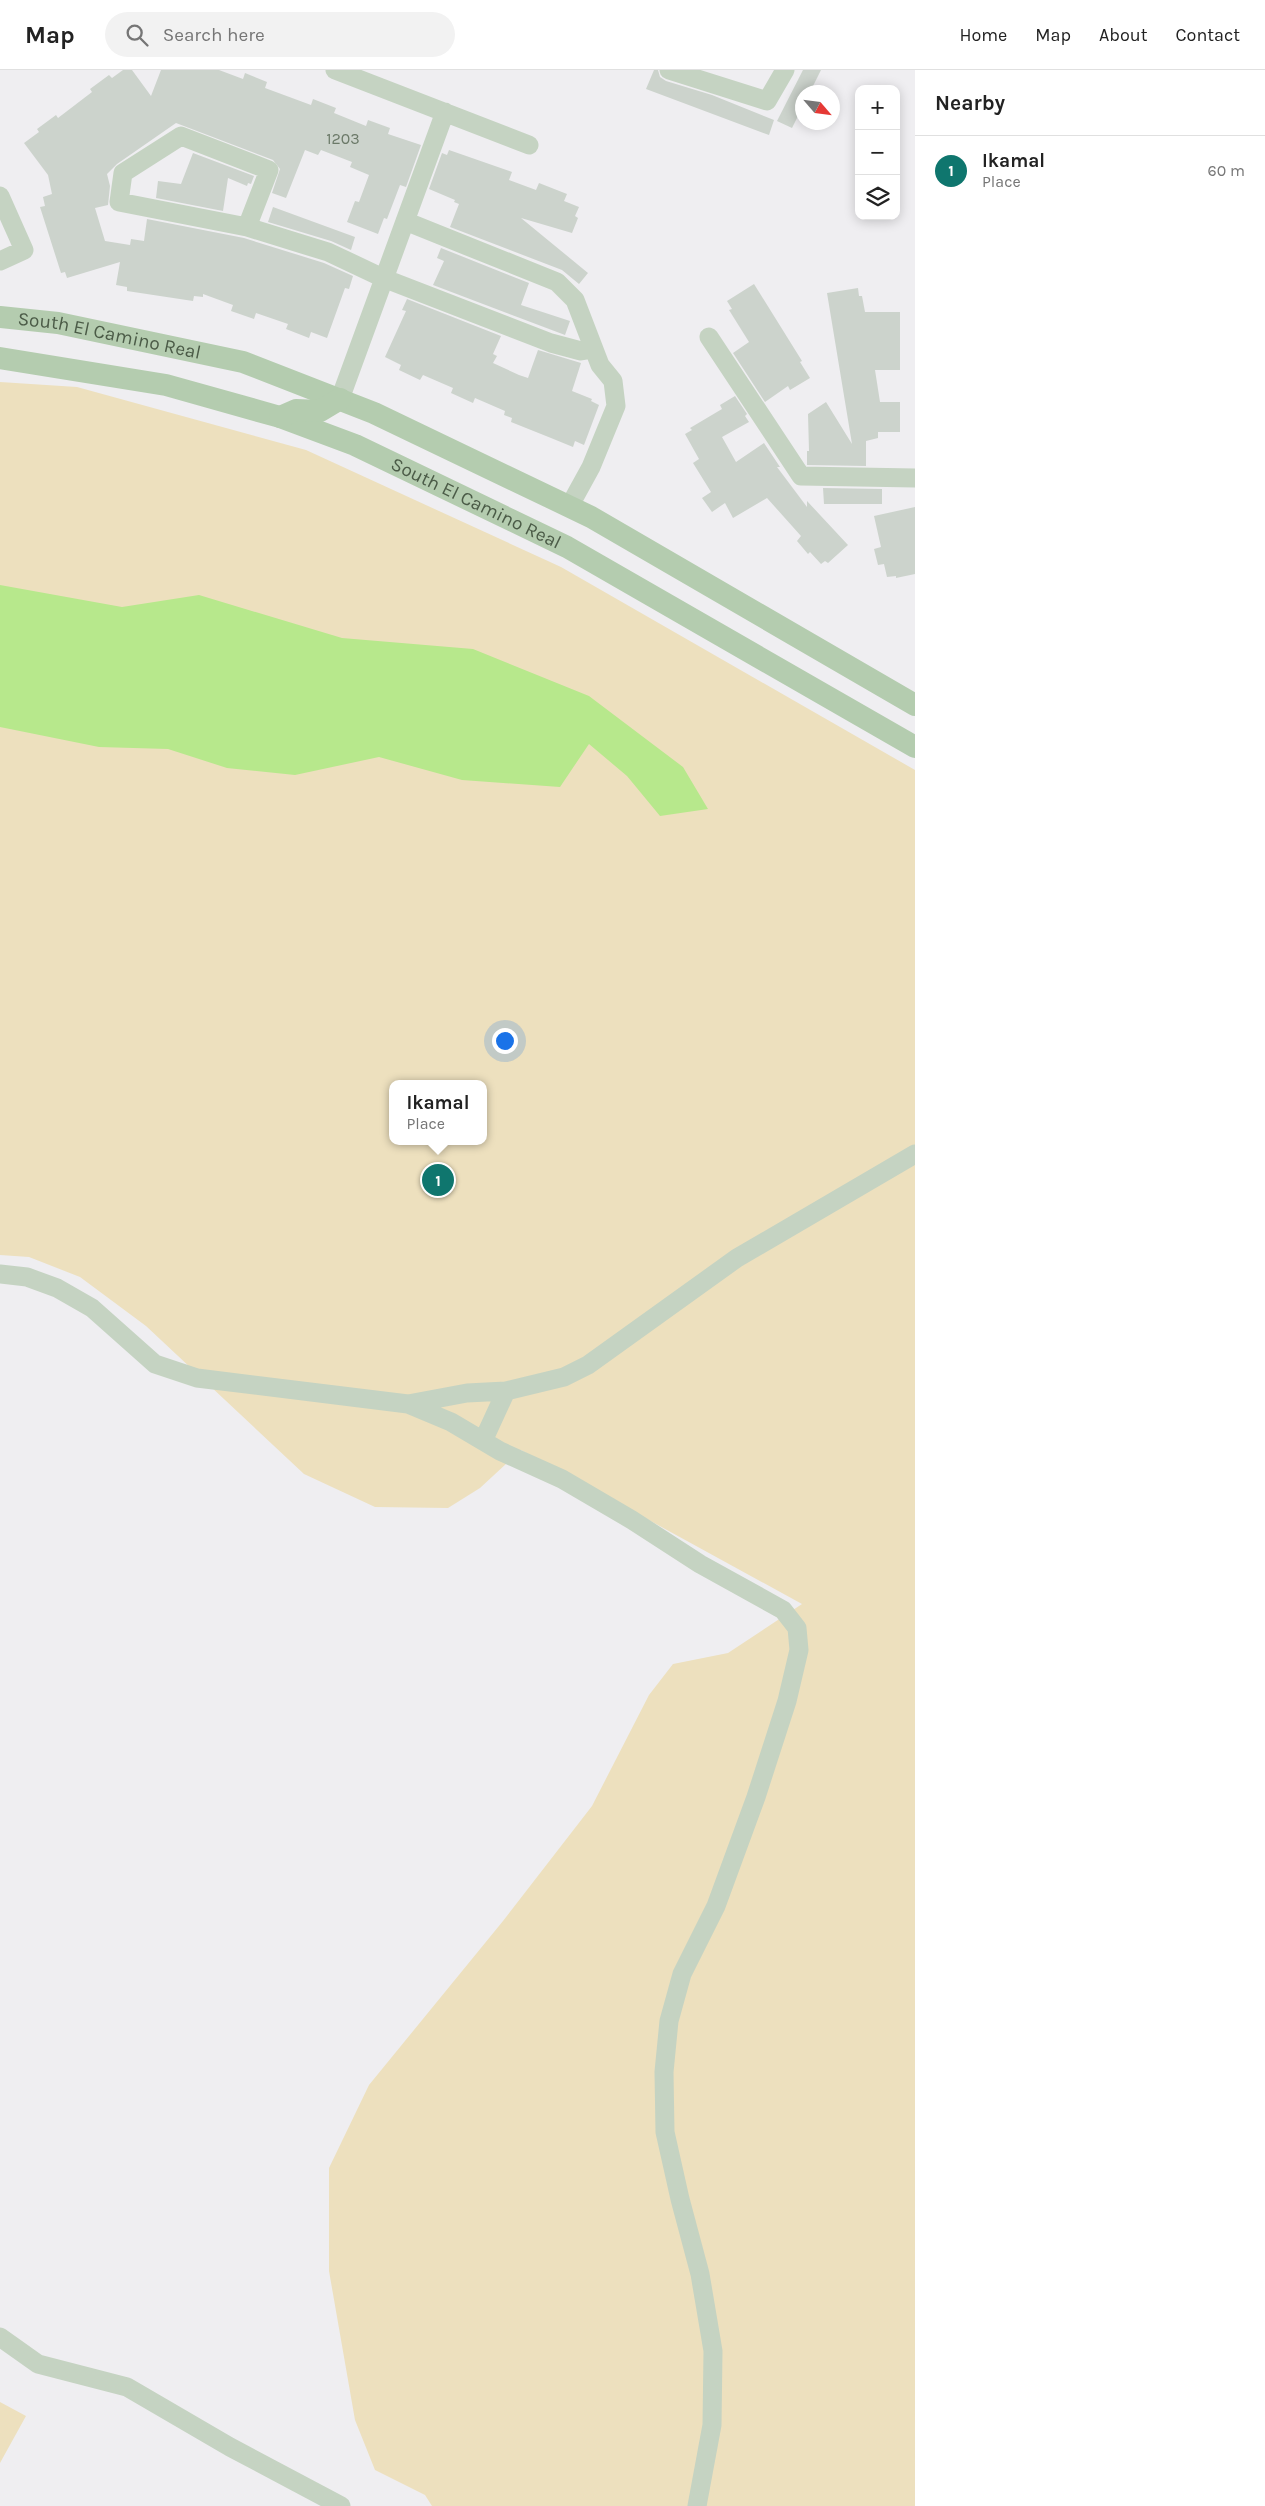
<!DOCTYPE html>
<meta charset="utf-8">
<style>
body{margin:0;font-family:Karla,sans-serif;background:#f2f2f2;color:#222}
.controls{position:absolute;right:15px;top:15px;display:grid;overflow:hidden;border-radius:10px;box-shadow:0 2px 12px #0003}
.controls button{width:45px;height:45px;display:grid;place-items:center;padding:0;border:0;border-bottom:1px solid #e0e0e0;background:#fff;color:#222;font:25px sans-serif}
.compass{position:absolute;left:795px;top:15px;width:45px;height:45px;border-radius:50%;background:#fff;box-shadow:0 2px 12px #0003;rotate:118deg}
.you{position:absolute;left:504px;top:970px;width:18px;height:18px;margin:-12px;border:4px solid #fff;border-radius:50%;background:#1a73e8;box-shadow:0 0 0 8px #1a73e833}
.badge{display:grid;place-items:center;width:32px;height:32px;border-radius:50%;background:#0f766e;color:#fff;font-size:16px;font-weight:700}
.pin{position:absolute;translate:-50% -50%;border:2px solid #fff;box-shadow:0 1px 5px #0006}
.popup{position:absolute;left:389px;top:1010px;width:98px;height:65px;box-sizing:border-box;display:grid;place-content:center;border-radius:10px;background:#fff;filter:drop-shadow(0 1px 4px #0005);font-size:16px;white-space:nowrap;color:#767676}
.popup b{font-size:19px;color:#222}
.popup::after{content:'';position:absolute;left:50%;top:100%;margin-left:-10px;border:10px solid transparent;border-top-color:#fff}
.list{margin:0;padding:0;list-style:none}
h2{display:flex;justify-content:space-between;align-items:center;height:65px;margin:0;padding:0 20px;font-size:21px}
h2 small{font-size:16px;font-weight:400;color:#767676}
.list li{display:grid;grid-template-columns:32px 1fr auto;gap:15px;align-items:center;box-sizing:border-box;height:70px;padding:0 20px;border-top:1px solid #e0e0e0}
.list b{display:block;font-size:19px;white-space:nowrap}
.list p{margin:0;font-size:16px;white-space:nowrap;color:#767676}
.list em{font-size:16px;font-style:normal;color:#767676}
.icon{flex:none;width:28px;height:28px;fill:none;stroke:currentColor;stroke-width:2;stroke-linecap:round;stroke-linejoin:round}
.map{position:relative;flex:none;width:915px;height:2436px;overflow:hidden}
header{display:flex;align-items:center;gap:30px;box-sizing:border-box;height:70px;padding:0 25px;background:#fff;border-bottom:1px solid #e0e0e0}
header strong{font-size:24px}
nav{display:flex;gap:28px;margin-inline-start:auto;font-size:18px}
.search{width:350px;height:45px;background:#f2f2f2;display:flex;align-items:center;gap:12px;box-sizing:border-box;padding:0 18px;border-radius:28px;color:#767676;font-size:19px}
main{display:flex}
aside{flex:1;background:#fff}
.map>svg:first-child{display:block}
.green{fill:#ede0be;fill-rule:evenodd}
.water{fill:#b7e88c}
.building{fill:#ccd3cc}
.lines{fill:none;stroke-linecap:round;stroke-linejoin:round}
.minor{stroke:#c5d3c2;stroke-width:19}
.major{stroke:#b4ccaf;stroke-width:22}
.labels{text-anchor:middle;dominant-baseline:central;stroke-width:4;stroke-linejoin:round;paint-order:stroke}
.number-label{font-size:16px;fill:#6b7968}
.street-label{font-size:19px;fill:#4b5b47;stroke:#fff}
</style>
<header>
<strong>Map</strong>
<div class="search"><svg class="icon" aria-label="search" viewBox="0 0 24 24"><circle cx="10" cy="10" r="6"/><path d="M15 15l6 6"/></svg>Search here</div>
<nav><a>Home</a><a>Map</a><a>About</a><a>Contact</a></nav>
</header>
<main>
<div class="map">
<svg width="915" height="2436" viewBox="0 0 915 2436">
<rect width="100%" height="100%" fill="#efeef1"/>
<path class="green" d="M0 312 77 317 306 380 561 497 915 700V2436H432L425 2425 375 2400 355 2350 329 2201V2098L369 2015 503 1851 592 1736 649 1625 673 1594 728 1583 802 1534 521 1380 480 1418 448 1438 375 1437 304 1404 146 1256 80 1207 29 1187 0 1185ZM393 1014H483V1071H393Z
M0 2332 26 2346 0 2393Z"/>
<path class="water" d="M0 515 122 537 199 525 342 568 473 579 589 626 683 697 708 739 660 746 627 706 589 674 560 717 462 710 379 687 295 705 227 698 168 679 99 677 0 657Z"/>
<path class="building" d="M123 0H132L151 26 161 0H219L243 9 245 3 267 12 265 18 311 35 313 29 336 38 334 43 366 56 368 50 390 58 388 64 421 75 406 117 400 115 387 149 384 148 378 164 347 152 355 131 359 132 369 105 350 97 352 92 321 80 318 85 305 80 286 128 272 123 280 99 273 90 176 53 117 94 107 104 110 116 108 135 95 138 105 171 130 175 131 169 144 171 147 149 244 168 324 193 353 206 349 219 345 218 327 268 311 262 309 268 286 259 288 254 256 243 254 249 231 241 233 235 203 224V227L194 226 193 231 127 221V217L116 215 120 192 67 208 65 202 61 203 40 137 45 136 43 127 52 124 48 105 24 73 39 62 37 59 56 45 58 48 92 22 90 19 109 5 112 8Z
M654 0H658L660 7 666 11 712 25 774 50 769 65 646 19Z
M803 0H821L810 22H802V38L792 58 777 51Z
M449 80 512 102 509 110 536 120 539 113 567 124 564 131 579 137 575 146 578 148 572 163 521 148 588 203 579 214 562 200 450 157 459 134 454 132 455 130 429 119 442 83 447 85Z
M193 83 254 106 251 114 248 113 247 116 228 108 223 141 156 128 158 111 181 114Z
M273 137 355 167 351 180 331 171 268 152Z
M441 178 529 213 521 235 570 251 565 265 433 215 444 191 437 188Z
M754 214 802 291 800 292 810 308 790 320 788 316 765 332 733 283 749 272 729 240 732 239 727 231Z
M858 218 859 226H862L865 242H900V300H875L880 332H900V362H878V368L866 371V396L807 395V381H809L808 344 826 332 852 374 827 223Z
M407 229 501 266 493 284 497 286 493 293 519 305 528 308 538 280 581 293 572 321 592 329 591 331 599 335 584 375 575 371 573 377 551 368 511 352 512 348 504 345 505 341 475 328 473 333 451 323 453 318 423 305 420 310 399 300 401 295 385 287 406 241 402 240Z
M735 326 747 344 745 346 749 352 722 367 736 392 764 373 780 397H777L807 437V431L848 475 828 493 825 491 821 494 810 482 808 484 797 471 801 466 767 428 733 448 725 433 712 442 702 428 711 422 693 393 699 389 685 364 692 360 690 358 722 339 720 335Z
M823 418 882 419V434H824Z
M915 437V504L896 508V506L887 507 884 494 878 495 874 479 881 477 874 446Z"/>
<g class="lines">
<path class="minor" d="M335 0 529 75
M669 0 767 31 785 0
M181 66 269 100 247 157 119 132 123 103Z
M0 126 24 180 0 191
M405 151 557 212 575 230 600 295 613 311 616 336 591 397 569 437
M247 157 328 182 383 208 551 273 581 281 593 279
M709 267 801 406 915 408
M340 329 445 42
M0 1204 27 1207 57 1218 92 1238 155 1294 197 1308 408 1334 451 1352 500 1381 562 1409 632 1450 700 1494 783 1540 797 1558 799 1580 787 1631 756 1727 716 1836 682 1904 669 1951 664 2002 665 2062 680 2129 700 2204 713 2281 712 2355 697 2436
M408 1334 467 1323 506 1321 564 1307 588 1295 737 1188 915 1084
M483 1371 506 1321
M0 2267 38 2294 127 2317 230 2377 341 2436"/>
<g class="major">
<path id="s1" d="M0 247 58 253 243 292 374 343 591 447 915 635"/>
<path id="s2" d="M0 288 166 315 280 347 355 375 567 477 915 677"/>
<path d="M280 347 296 340 320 341 340 329"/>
</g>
</g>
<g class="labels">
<g class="number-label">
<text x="343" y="68">1203</text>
</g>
<g class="street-label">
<text stroke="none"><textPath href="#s1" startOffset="111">South El Camino Real</textPath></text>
<text stroke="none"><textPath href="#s2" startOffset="501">South El Camino Real</textPath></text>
</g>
</g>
</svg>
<div class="controls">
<button>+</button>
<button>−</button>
<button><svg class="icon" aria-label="layers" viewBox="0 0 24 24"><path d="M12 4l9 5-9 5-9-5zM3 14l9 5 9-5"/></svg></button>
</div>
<svg class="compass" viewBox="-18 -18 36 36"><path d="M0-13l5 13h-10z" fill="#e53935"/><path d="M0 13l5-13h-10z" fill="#767676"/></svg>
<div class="you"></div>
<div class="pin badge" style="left:438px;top:1110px">1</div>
<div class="popup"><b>Ikamal</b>Place</div>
</div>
<aside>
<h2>Nearby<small></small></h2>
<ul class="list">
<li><span class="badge">1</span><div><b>Ikamal</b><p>Place</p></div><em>60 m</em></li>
</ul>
</aside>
</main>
